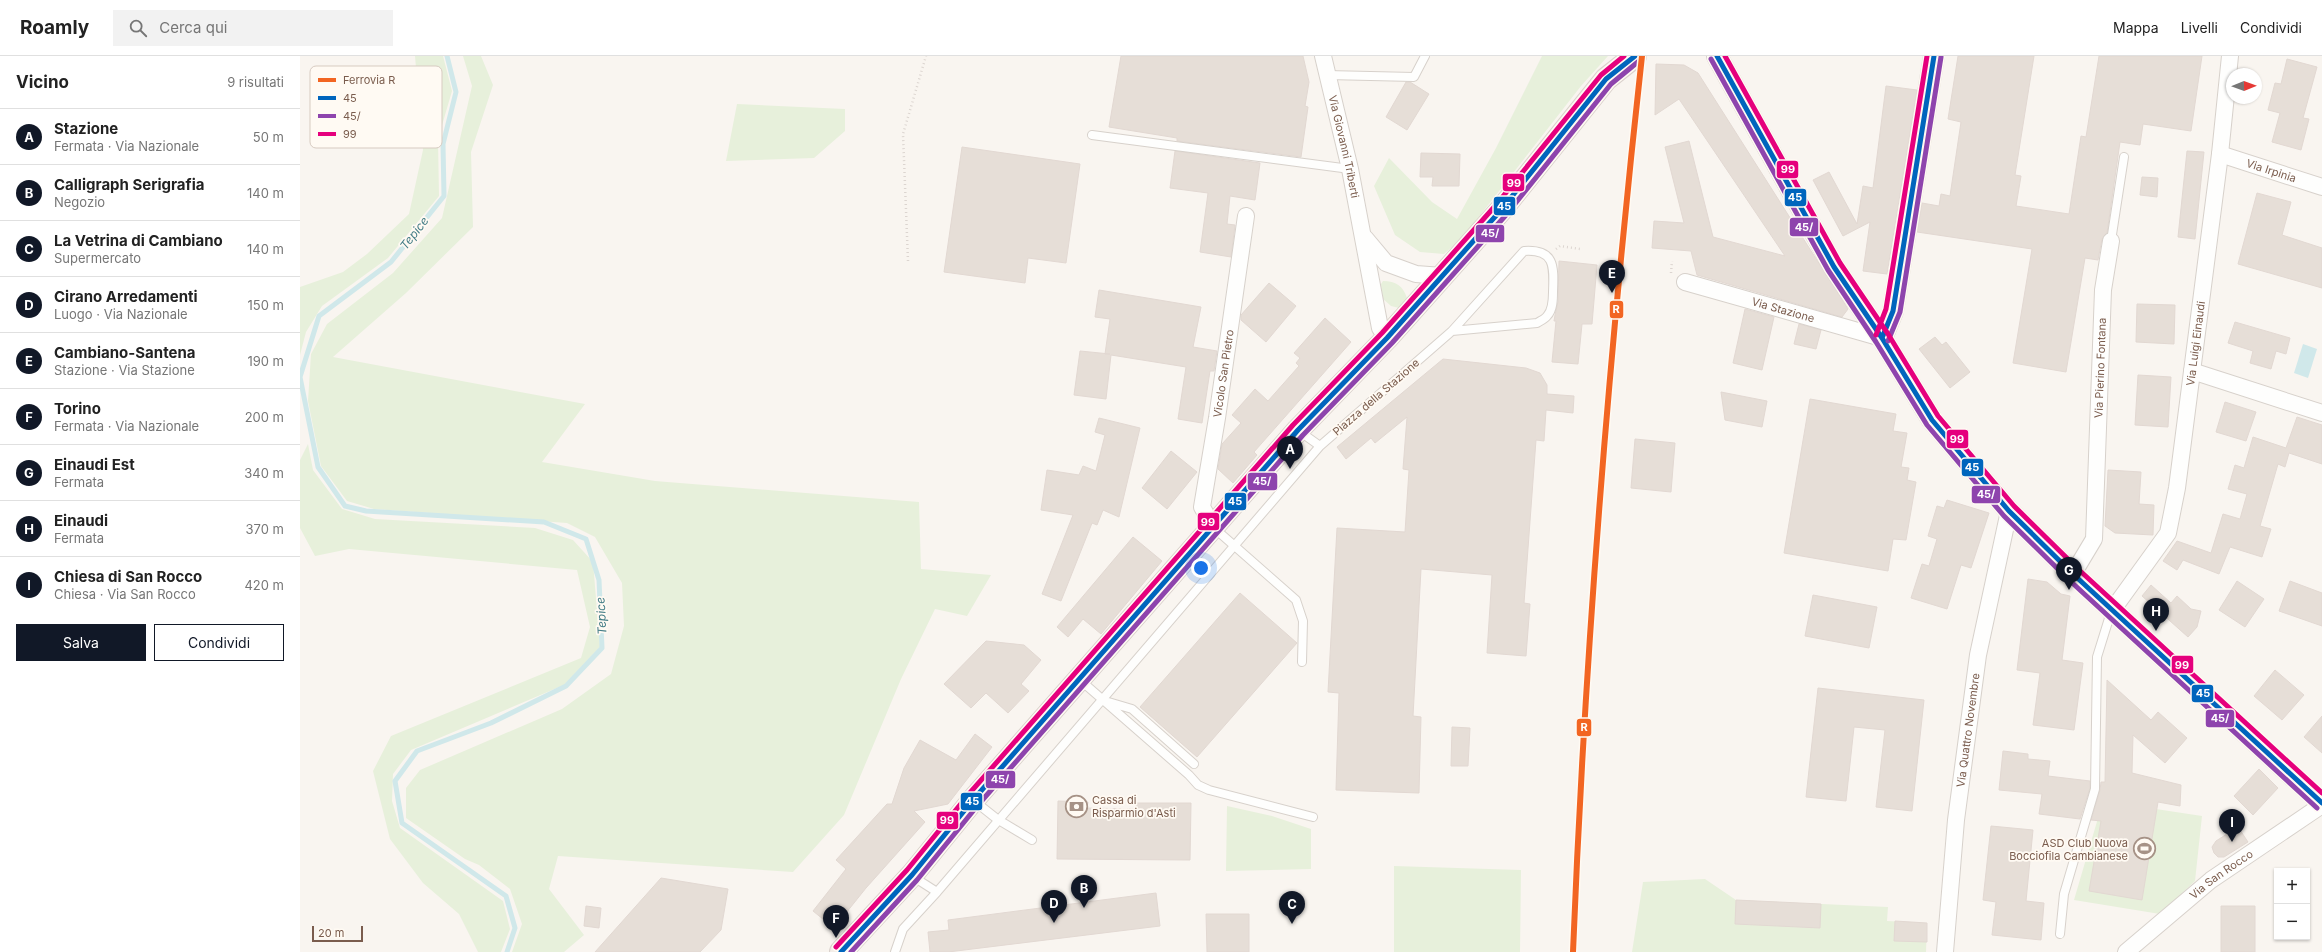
<!DOCTYPE html>
<html lang="it">
<meta charset="utf-8">
<style>
body{margin:0;font-family:Inter,sans-serif;background:#f2f2f2;color:#222}
.controls{position:absolute;right:12px;bottom:12px;display:grid;overflow:hidden;border-radius:0px;box-shadow:0 1px 3px #0004}
.controls button{width:36px;height:36px;display:grid;place-items:center;padding:0;border:0;border-bottom:1px solid #e0e0e0;background:#fff;color:#222;font:20px sans-serif}
.compass{position:absolute;left:1926px;top:12px;width:36px;height:36px;border-radius:50%;background:#fff;box-shadow:0 1px 3px #0004;rotate:89deg}
.scale{position:absolute;left:12px;bottom:10px;width:51px;box-sizing:border-box;padding-left:4px;border:2px solid #7a5c4d;border-top:0;font-size:11px;line-height:14px;white-space:nowrap;color:#7a5c4d;-webkit-text-stroke:3px #fffaf3;paint-order:stroke}
.you{position:absolute;left:901px;top:512px;width:14px;height:14px;margin:-10px;border:3px solid #fff;border-radius:50%;background:#1a73e8;box-shadow:0 0 0 6px #1a73e833}
.badge{display:grid;place-items:center;width:26px;height:26px;border-radius:50%;background:#111827;color:#fff;font-size:13px;font-weight:700}
.pin{position:absolute;translate:-50% -33px;filter:drop-shadow(0 1px 2px #0008)}
.pin::after{content:'';position:absolute;top:21px;width:14px;height:12px;background:inherit;clip-path:polygon(0 0,100% 0,50% 100%)}
.list{margin:0;padding:0;list-style:none}
h2{display:flex;justify-content:space-between;align-items:center;height:52px;margin:0;padding:0 16px;font-size:17px}
h2 small{font-size:13px;font-weight:400;color:#767676}
.list li{display:grid;grid-template-columns:26px 1fr auto;gap:12px;align-items:center;box-sizing:border-box;height:56px;padding:0 16px;border-top:1px solid #e0e0e0}
.list b{display:block;font-size:15px;white-space:nowrap}
.list p{margin:0;font-size:13px;white-space:nowrap;color:#767676}
.list em{font-size:13px;font-style:normal;color:#767676}
.actions{display:flex;gap:8px;padding:12px 16px}
.actions a{flex:1;padding:9px 0;border:1px solid #111827;border-radius:0px;text-align:center;font-size:14px;color:#111827}
.actions .main{background:#111827;color:#fff}
.icon{flex:none;width:22px;height:22px;fill:none;stroke:currentColor;stroke-width:2;stroke-linecap:round;stroke-linejoin:round}
.map{position:relative;flex:none;width:2022px;height:896px;overflow:hidden}
header{display:flex;align-items:center;gap:24px;box-sizing:border-box;height:56px;padding:0 20px;background:#fff;border-bottom:1px solid #e0e0e0}
header strong{font-size:19px}
nav{display:flex;gap:22px;margin-inline-start:auto;font-size:14px}
.search{width:280px;height:36px;background:#f2f2f2;display:flex;align-items:center;gap:10px;box-sizing:border-box;padding:0 14px;border-radius:0px;color:#767676;font-size:15px}
main{display:flex}
aside{flex:1;background:#fff}
.map>svg:first-child{display:block}
.green{fill:#e7f0db}
.water{fill:#d0e8ea}
.lines{fill:none;stroke-linecap:round;stroke-linejoin:round}
.stream{stroke:#d0e8ea;stroke-width:5}
.building{fill:#e6ded7;stroke:#e2d8d2}
.service-casing{stroke:#d7d1cb;stroke-width:10}
.minor-casing{stroke:#d7d1cb;stroke-width:18}
.tertiary-casing{stroke:#d7d1cb;stroke-width:22}
.primary-casing{stroke:#dad1cc;stroke-width:24}
.path{stroke:#dcd5d0;stroke-width:2.5;stroke-dasharray:1 3;stroke-linecap:butt}
.service{stroke:#fefefd;stroke-width:8}
.minor{stroke:#fefefd;stroke-width:16}
.tertiary{stroke:#fefefd;stroke-width:20}
.primary{stroke:#f3eee8;stroke-width:22}
.bus-1-casing{stroke:#fffaf3;stroke-width:8}
.bus-2-casing{stroke:#fffaf3;stroke-width:8}
.bus-3-casing{stroke:#fffaf3;stroke-width:8}
.bus-1{stroke:#0065bd;stroke-width:5}
.bus-2{stroke:#8e44ad;stroke-width:5}
.bus-3{stroke:#e5007d;stroke-width:5}
.rail-1-casing{stroke:#fffaf3;stroke-width:9}
.rail-1{stroke:#f26522;stroke-width:6}
.labels{text-anchor:middle;dominant-baseline:central;stroke-width:3.5;stroke-linejoin:round;paint-order:stroke}
.street-label{font-size:11px;fill:#7a5c4d;stroke:#fffaf3}
.poi-label{font-size:11px;fill:#7a5c4d;stroke:#fffaf3;text-anchor:start}
.water-label{font-size:12px;font-style:italic;fill:#437c86;stroke:#fffaf3}
.key{fill:#fffaf3;stroke:#d7cbc1;stroke-width:1}
.key-label{font-size:11px;fill:#7a5c4d}
.line-badge{stroke:#fffaf3;stroke-width:1.5}
.badge-label{font-size:11px;text-anchor:middle;font-weight:bold;fill:#fff}
</style>
<header>
<strong>Roamly</strong>
<div class="search"><svg class="icon" aria-label="search" viewBox="0 0 24 24"><circle cx="10" cy="10" r="6"/><path d="M15 15l6 6"/></svg>Cerca qui</div>
<nav><a>Mappa</a><a>Livelli</a><a>Condividi</a></nav>
</header>
<main>
<aside>
<h2>Vicino<small>9 risultati</small></h2>
<ul class="list">
<li><span class="badge">A</span><div><b>Stazione</b><p>Fermata · Via Nazionale</p></div><em>50 m</em></li>
<li><span class="badge">B</span><div><b>Calligraph Serigrafia</b><p>Negozio</p></div><em>140 m</em></li>
<li><span class="badge">C</span><div><b>La Vetrina di Cambiano</b><p>Supermercato</p></div><em>140 m</em></li>
<li><span class="badge">D</span><div><b>Cirano Arredamenti</b><p>Luogo · Via Nazionale</p></div><em>150 m</em></li>
<li><span class="badge">E</span><div><b>Cambiano-Santena</b><p>Stazione · Via Stazione</p></div><em>190 m</em></li>
<li><span class="badge">F</span><div><b>Torino</b><p>Fermata · Via Nazionale</p></div><em>200 m</em></li>
<li><span class="badge">G</span><div><b>Einaudi Est</b><p>Fermata</p></div><em>340 m</em></li>
<li><span class="badge">H</span><div><b>Einaudi</b><p>Fermata</p></div><em>370 m</em></li>
<li><span class="badge">I</span><div><b>Chiesa di San Rocco</b><p>Chiesa · Via San Rocco</p></div><em>420 m</em></li>
</ul>
<div class="actions"><a class="main">Salva</a><a>Condividi</a></div>
</aside>
<div class="map">
<svg width="2022" height="896" viewBox="0 0 2022 896">
<rect width="100%" height="100%" fill="#f9f5f0"/>
<path class="green" d="M115 0H143L152 35 138 83 139 140 88 202 22 250 6 276 0 299V231L43 216 67 198 109 158 123 94Z
M163 0H181L193 29 171 96 173 171 106 237 33 301 285 348 242 406 355 425 619 446 621 513 691 519 667 560 635 553 601 623 544 759 493 816 258 800 249 833 284 879 264 896H212L222 868 210 833 179 809 165 803 106 762V732L120 714 262 653 311 618 324 570 322 527 295 481 267 467 74 453 47 445 21 410 8 345 11 298 27 268 93 217 142 162 172 30Z
M1242 0H1308L1281 30 1164 180 1144 198 1120 196 1095 179 1074 130 1089 102 1132 146 1157 163 1196 92Z
M437 48 545 53V75L514 102 426 105Z
M1083 225C1096 225 1103 230 1107 242L1104 248 1099 252 1091 250 1082 242 1081 228Z
M8 388 13 414 42 453 75 463 235 472 273 484 293 506 300 591 264 629 111 694 93 718 92 745 100 772 203 845 210 873 201 896H178L159 858 123 827 90 783 73 715 91 680 281 602 290 571 277 514 49 493 15 500 0 472V404Z
M1803 745 1902 760 1895 825 1860 858 1774 844Z
M927 750 972 760 1011 773V813L926 815Z
M1094 810 1221 814 1220 896H1094Z
M1405 823 1436 844 1588 851 1587 865 1627 867 1626 896H1332L1343 826Z"/>
<path class="water" d="M2003 288 2017 293 2008 322 1994 317Z"/>
<g class="lines">
<path class="stream" d="M0 321 18 411 45 450 66 455 244 466 286 483 299 524 302 592 266 630 191 667 117 695 95 725 102 767 206 840 215 872 207 896
M0 321 19 260 91 206 144 140 143 88 156 36 147 0"/>
</g>
<path class="building" d="M821 0H1003L1009 26 1005 50 1008 51 1001 101 877 85V82L809 71Z
M1658 0H1734L1715 119 1721 120 1716 150 1769 158 1781 80 1786 81 1799 0H1902L1891 75 1843 68 1840 89 1820 86 1807 177 1802 183 1798 204 1785 202 1766 316 1713 307 1732 193 1617 176 1622 147 1639 150 1641 138 1650 140 1661 66 1648 63Z
M1987 3 2017 11 2003 62 2009 63 2001 94 1972 86 1980 57 1968 54 1975 27 1981 28Z
M1356 8 1384 9 1398 17 1548 253 1542 261 1397 219 1391 195 1352 192 1354 165 1384 167 1365 91 1389 85 1413 181 1485 200 1379 43 1355 59Z
M1106 26H1110L1129 38 1107 74 1086 61Z
M1586 30 1617 34 1587 218 1563 215 1570 166 1543 180 1513 124 1529 116 1557 168 1563 130 1573 132Z
M662 91 780 108 766 207 728 202 725 227 644 216Z
M875 95 960 107 955 144 930 140 927 168 935 169 931 201 900 196 908 137 870 132Z
M1887 95 1904 96 1895 183 1878 181Z
M1121 97 1160 98 1159 130H1132L1133 121H1120Z
M1842 121 1858 122 1857 141 1840 139Z
M1957 137 1991 146 1982 179 2022 192V232L1938 208Z
M1259 205 1297 209 1292 268H1282L1278 308 1252 306 1256 265H1254L1255 259 1258 246Z
M969 227 996 250 966 286 941 264V259Z
M799 234 901 251 893 291 917 295 914 315H910L902 367 878 363 886 311 811 299 806 343 774 339 780 295 810 298H805L810 263 795 261Z
M1837 248 1875 249 1874 288 1836 286Z
M1445 253 1474 261 1462 314 1433 307Z
M1025 262 1051 286 954 396 957 399 933 427 918 413 922 388 941 367 932 359 955 333 968 345 999 310 996 307 1000 302 994 297Z
M1935 266 1990 282 1986 298 1976 295 1971 313 1950 307 1953 295 1928 287Z
M1499 268 1521 274 1516 293 1494 288Z
M1635 281 1642 289 1646 286 1670 316 1650 332 1619 293Z
M1143 303 1226 312 1240 317 1247 329V338L1274 340 1273 357 1246 354 1244 385 1236 384 1224 547 1230 548 1226 600 1187 597 1192 519 1121 513 1113 660 1121 661 1119 737 1036 734 1039 637 1028 636 1037 472 1105 476 1109 414 1103 413 1107 361 1075 387 1071 382 1046 403 1037 391Z
M1838 319 1871 321 1868 371 1835 369Z
M1421 336 1467 345 1462 371 1425 364Z
M1510 343 1596 358 1593 375 1607 377 1601 411 1609 412 1607 424 1616 426 1606 484 1593 483 1588 515 1484 497Z
M1925 346 1956 356 1946 385 1916 376Z
M1997 361 2022 369V408L1989 397 1985 411 1978 408 1960 470 1971 473 1962 501 1930 491 1919 518 1883 504 1877 514 1863 505 1877 485 1911 497 1923 458 1940 463 1947 438 1928 433 1935 409 1944 412 1953 381 1986 392Z
M799 362 840 372 819 461 803 454 797 469 792 467 761 545 742 538 773 459 741 454 747 414 779 419 783 410 796 415 805 379 795 376Z
M1335 383 1375 387 1371 436 1331 432Z
M871 395 897 416 867 453 842 432Z
M1808 414 1841 416 1839 448 1854 449 1853 479 1815 477 1805 470Z
M1647 444 1689 457 1671 512 1661 509 1647 553 1611 542 1622 508 1629 510 1637 483 1628 480 1637 450 1644 452Z
M833 481 862 505 801 578 783 563 768 581 757 571Z
M1728 523 1747 526 1761 538 1770 540 1762 604 1783 607 1774 674 1733 669 1740 617 1717 614Z
M1937 525 1964 543 1945 571 1919 554Z
M1990 525 2022 537V570L1979 555Z
M1851 529 1871 547 1877 540 1891 553 1901 555 1897 571 1888 581 1842 540Z
M940 537 997 587 897 701 840 651Z
M1513 539 1577 551 1569 592 1505 580Z
M686 585 724 589 741 604 721 628 729 635 708 657 686 637 671 652 644 628Z
M1975 614 2004 639 1982 664 1954 640Z
M1807 624 1851 664 1858 656 1887 682 1865 707 1833 679 1832 717 1881 729 1880 750 1858 746 1842 844 1789 835 1801 765 1791 764 1800 734 1801 726H1805Z
M1518 632 1624 644 1612 755 1576 751 1585 674 1554 671 1546 745 1506 741Z
M2022 660V697L2004 681Z
M1152 671 1170 672 1168 710H1151Z
M675 678 692 691 648 748 614 755 625 766 566 832 534 872 513 855 546 813 536 804 587 748H592L604 712 620 684 656 704Z
M1703 695 1728 698V703L1750 705 1748 720 1790 725V732L1780 763 1739 758 1742 738 1699 734Z
M1959 713 1978 732 1953 759 1934 740Z
M758 745 788 746 787 752 836 753V747H891L890 804 757 803Z
M1691 770 1733 774 1726 845 1744 847 1741 884 1692 879 1696 846 1683 844Z
M1938 771 1948 786 1924 801H1918L1914 797 1912 791 1916 785Z
M361 822 428 833 421 874 400 896H295Z
M856 837 860 870 648 896H630L628 876 649 874 648 864Z
M1436 844 1521 848 1520 872 1435 868Z
M286 850 301 852 299 872 284 870Z
M1921 850H1955V896H1921Z
M906 858H949V896H907Z
M1595 865 1627 867V886L1594 885Z"/>
<g class="lines">
<defs>
<path id="service" d="M1027 19 1114 21 1125 0
M792 79 1050 113
M1811 185 1824 101
M999 375 1020 390 1152 275 1237 267C1240 265 1245 263 1247 260 1253 254 1253 243 1253 236 1254 210 1255 193 1224 195L1152 275
M913 471 996 544 1003 565 1002 606
M779 623 889 719 898 729 909 734 1013 761
M805 645 832 653 894 708
M673 744 697 763 732 784
M612 820 637 836 1020 390
M1760 878 1764 838 1795 733 1797 601 1811 556
M595 896 603 873 637 836"/>
<g id="minor">
<path id="s1" d="M1023 0 1050 113 1080 272 1087 282"/>
<path id="s2" d="M1920 98 2022 131"/>
<path d="M1065 182 1086 207 1116 218 1142 220"/>
<path id="s3" d="M1385 226 1582 282"/>
<path d="M1892 315 2022 357"/>
<path id="s4" d="M913 471 902 451 917 362 946 160"/>
<path id="s5" d="M1773 518 1794 483 1803 234 1811 185"/>
<path id="s6" d="M1811 556 1868 477 1877 432 1920 98 1930 0"/>
<path id="s7" d="M1645 896 1656 764 1678 599 1709 455"/>
<path id="s8" d="M1826 896 1911 824 2022 749"/>
</g>
<path id="tertiary" d="M1417 0 1534 211 1582 282 1632 364 1709 455 1773 518 2022 747
M1582 282 1593 255 1634 0"/>
<path id="primary" d="M541 896 612 819 673 744 998 374 1087 282 1201 154 1306 23 1335 0"/>
</defs>
<use href="#service" class="service-casing"/>
<use href="#minor" class="minor-casing"/>
<use href="#tertiary" class="tertiary-casing"/>
<use href="#primary" class="primary-casing"/>
<path class="path" d="M1256 193 1260 190 1280 193
M608 205 603 78 626 0
M1371 217 1372 205"/>
<use href="#service" class="service"/>
<use href="#minor" class="minor"/>
<use href="#tertiary" class="tertiary"/>
<use href="#primary" class="primary"/>
<defs>
<path id="bus-1" d="M1417 0 1534 211 1582 282 1632 364 1709 455 1773 518 2022 747
M1582 282 1593 255 1634 0
M541 896 612 819 673 744 998 374 1087 282 1201 154 1306 23 1335 0"/>
<path id="bus-2" d="M1411 3 1528 214 1576 286 1627 369 1704 460 1768 523 2017 752
M1588 285 1600 256 1641 1
M551 896 617 824 678 749 1003 379 1092 287 1206 159 1311 28 1339 5"/>
<path id="bus-3" d="M1425 0 1540 207 1588 278 1638 360 1714 450 1778 513 2022 737
M1576 279 1586 253 1627 0
M536 891 607 814 668 739 993 369 1082 277 1196 149 1301 19 1324 0"/>
</defs>
<use href="#bus-1" class="bus-1-casing"/>
<use href="#bus-2" class="bus-2-casing"/>
<use href="#bus-3" class="bus-3-casing"/>
<use href="#bus-1" class="bus-1"/>
<use href="#bus-2" class="bus-2"/>
<use href="#bus-3" class="bus-3"/>
<defs>
<path id="rail-1" d="M1273 896C1285 596 1309 298 1342 0"/>
</defs>
<use href="#rail-1" class="rail-1-casing"/>
<use href="#rail-1" class="rail-1"/>
</g>
<defs>
<symbol id="bank-ring" viewBox="-11 -11 22 22"><circle r="9.5" fill="#fffaf3" stroke="#a69286" stroke-width="1.5"/><path d="M-6-4H6V4H-6ZM0-2.3a2.3 2.3 0 1 0 0 4.6a2.3 2.3 0 1 0 0-4.6Z" fill="#a69286"/></symbol>
<symbol id="stadium-ring" viewBox="-11 -11 22 22"><circle r="9.5" fill="#fffaf3" stroke="#a69286" stroke-width="1.5"/><path d="M0-5a6.5 5 0 1 0 0 10a6.5 5 0 1 0 0-10ZM-3.5-1.8h7v3.6h-7Z" fill="#a69286"/></symbol>
</defs>
<g fill-rule="evenodd">
<use href="#bank-ring" x="764" y="738" width="25" height="25"/>
<use href="#stadium-ring" x="1832" y="780" width="25" height="25"/>
</g>
<g class="labels">
<g class="street-label">
<text stroke="none"><textPath href="#s1" startOffset="93">Via Giovanni Triberti</textPath></text>
<text stroke="none"><textPath href="#s2" startOffset="54">Via Irpinia</textPath></text>
<text stroke="none"><textPath href="#s3" startOffset="102">Via Stazione</textPath></text>
<text stroke="none"><textPath href="#s6" startOffset="289">Via Luigi Einaudi</textPath></text>
<text stroke="none"><textPath href="#s5" startOffset="212">Via Pierino Fontana</textPath></text>
<text stroke="none"><textPath href="#s4" startOffset="158">Vicolo San Pietro</textPath></text>
<text transform="translate(1076 341) rotate(-41)">Piazza della Stazione</text>
<text stroke="none"><textPath href="#s7" startOffset="223">Via Quattro Novembre</textPath></text>
<text stroke="none"><textPath href="#s8" startOffset="123">Via San Rocco</textPath></text>
</g>
<g class="poi-label">
<text x="792" y="744">Cassa di<tspan x="792" dy="13">Risparmio d'Asti</tspan></text>
<text x="1828" y="787" text-anchor="end">ASD Club Nuova<tspan x="1828" dy="13">Bocciofila Cambianese</tspan></text>
</g>
<g class="water-label">
<text transform="translate(114 177) rotate(-52)">Tepice</text>
<text transform="translate(301 560) rotate(-93)">Tepice</text>
</g>
</g>
<rect x="10" y="10" width="132" height="82" rx="6" class="key"/>
<rect x="18" y="22" width="18" height="4" fill="#f26522"/>
<rect x="18" y="40" width="18" height="4" fill="#0065bd"/>
<rect x="18" y="58" width="18" height="4" fill="#8e44ad"/>
<rect x="18" y="76" width="18" height="4" fill="#e5007d"/>
<g class="key-label">
<text x="43" y="28">Ferrovia R</text>
<text x="43" y="46">45</text>
<text x="43" y="64">45/</text>
<text x="43" y="82">99</text>
</g>
<g class="line-badge">
<rect x="1476" y="104" width="23" height="19" rx="4" fill="#e5007d"/>
<rect x="1202" y="117" width="23" height="19" rx="4" fill="#e5007d"/>
<rect x="1484" y="132" width="23" height="19" rx="4" fill="#0065bd"/>
<rect x="1193" y="140" width="23" height="20" rx="4" fill="#0065bd"/>
<rect x="1489" y="161" width="30" height="20" rx="4" fill="#8e44ad"/>
<rect x="1175" y="168" width="30" height="19" rx="4" fill="#8e44ad"/>
<rect x="1309" y="244" width="15" height="19" rx="4" fill="#f26522"/>
<rect x="1646" y="373" width="23" height="20" rx="4" fill="#e5007d"/>
<rect x="1661" y="402" width="23" height="19" rx="4" fill="#0065bd"/>
<rect x="947" y="416" width="31" height="19" rx="4" fill="#8e44ad"/>
<rect x="1671" y="429" width="30" height="19" rx="4" fill="#8e44ad"/>
<rect x="924" y="436" width="23" height="19" rx="4" fill="#0065bd"/>
<rect x="897" y="456" width="23" height="19" rx="4" fill="#e5007d"/>
<rect x="1871" y="599" width="23" height="19" rx="4" fill="#e5007d"/>
<rect x="1891" y="628" width="23" height="19" rx="4" fill="#0065bd"/>
<rect x="1905" y="653" width="30" height="19" rx="4" fill="#8e44ad"/>
<rect x="1276" y="662" width="16" height="19" rx="4" fill="#f26522"/>
<rect x="685" y="714" width="31" height="19" rx="4" fill="#8e44ad"/>
<rect x="660" y="736" width="23" height="19" rx="4" fill="#0065bd"/>
<rect x="636" y="755" width="23" height="19" rx="4" fill="#e5007d"/>
</g>
<g class="badge-label">
<text x="1488" y="117">99</text>
<text x="1214" y="131">99</text>
<text x="1495" y="145">45</text>
<text x="1204" y="154">45</text>
<text x="1504" y="175">45/</text>
<text x="1190" y="181">45/</text>
<text x="1316" y="257">R</text>
<text x="1657" y="387">99</text>
<text x="1672" y="415">45</text>
<text x="962" y="429">45/</text>
<text x="1686" y="442">45/</text>
<text x="935" y="449">45</text>
<text x="908" y="470">99</text>
<text x="1882" y="613">99</text>
<text x="1903" y="641">45</text>
<text x="1920" y="666">45/</text>
<text x="1284" y="675">R</text>
<text x="700" y="727">45/</text>
<text x="672" y="749">45</text>
<text x="647" y="768">99</text>
</g>
</svg>
<div class="controls">
<button>+</button>
<button>−</button>
</div>
<svg class="compass" viewBox="-18 -18 36 36"><path d="M0-13l5 13h-10z" fill="#e53935"/><path d="M0 13l5-13h-10z" fill="#767676"/></svg>
<div class="scale">20 m</div>
<div class="you"></div>
<div class="pin badge" style="left:990px;top:413px">A</div>
<div class="pin badge" style="left:784px;top:852px">B</div>
<div class="pin badge" style="left:992px;top:868px">C</div>
<div class="pin badge" style="left:754px;top:867px">D</div>
<div class="pin badge" style="left:1312px;top:237px">E</div>
<div class="pin badge" style="left:536px;top:882px">F</div>
<div class="pin badge" style="left:1769px;top:534px">G</div>
<div class="pin badge" style="left:1856px;top:575px">H</div>
<div class="pin badge" style="left:1932px;top:786px">I</div>
</div>
</main>
